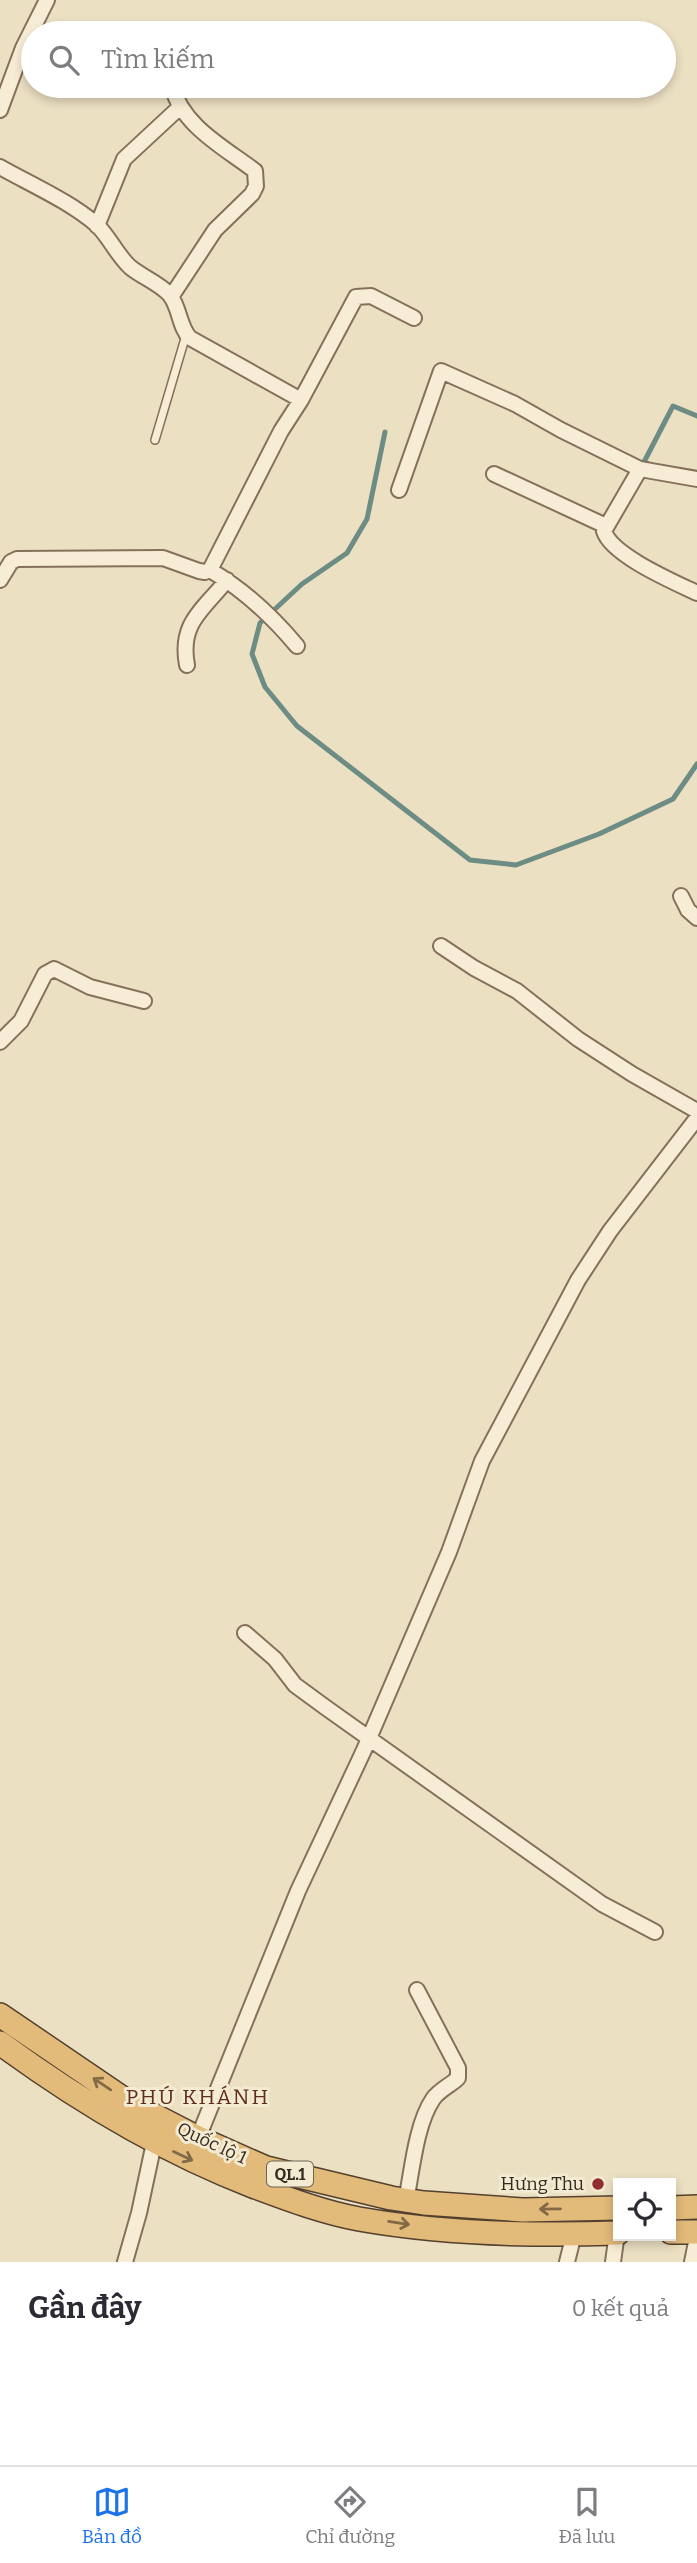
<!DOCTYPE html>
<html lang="vi">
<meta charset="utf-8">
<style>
body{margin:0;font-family:Bitter,serif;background:#f2f2f3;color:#2b2b33}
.controls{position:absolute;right:21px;bottom:21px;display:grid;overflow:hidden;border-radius:0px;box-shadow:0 4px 10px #0003}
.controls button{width:63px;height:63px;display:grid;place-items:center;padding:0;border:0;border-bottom:2px solid #e1e1e2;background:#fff;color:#2b2b33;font:35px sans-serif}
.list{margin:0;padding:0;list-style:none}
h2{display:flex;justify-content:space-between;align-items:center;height:91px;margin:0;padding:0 28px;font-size:30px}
h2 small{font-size:23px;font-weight:400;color:#7c7c81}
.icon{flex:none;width:38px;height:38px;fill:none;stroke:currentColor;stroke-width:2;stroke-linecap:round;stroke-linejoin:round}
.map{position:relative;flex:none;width:697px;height:2262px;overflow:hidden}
.search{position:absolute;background:#fff;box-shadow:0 4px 10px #0003;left:21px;right:21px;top:21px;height:77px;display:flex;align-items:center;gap:18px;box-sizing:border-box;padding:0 24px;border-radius:38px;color:#7c7c81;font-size:26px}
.sheet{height:203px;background:#fff}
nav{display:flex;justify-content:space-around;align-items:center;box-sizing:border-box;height:98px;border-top:2px solid #e1e1e2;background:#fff;font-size:19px;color:#7c7c81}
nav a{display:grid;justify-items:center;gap:4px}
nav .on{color:#1a73e8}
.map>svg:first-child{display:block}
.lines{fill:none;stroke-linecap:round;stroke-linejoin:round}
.stream{stroke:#6c8c84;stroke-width:5}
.service-casing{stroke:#85715b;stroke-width:10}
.minor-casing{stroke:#85715b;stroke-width:18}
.trunk-casing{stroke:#53402f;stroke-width:26}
.service{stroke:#f7edd6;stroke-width:7}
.minor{stroke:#f7edd6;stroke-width:14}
.trunk{stroke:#e2ba7a;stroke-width:23}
.oneway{stroke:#836a47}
.poi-dot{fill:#912e2f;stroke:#f3ead2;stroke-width:2.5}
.labels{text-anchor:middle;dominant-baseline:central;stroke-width:6;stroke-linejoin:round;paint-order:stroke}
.shield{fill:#f3ead2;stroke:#6f6354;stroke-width:2}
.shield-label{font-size:16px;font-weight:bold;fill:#36291e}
.street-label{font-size:18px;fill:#36291e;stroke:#f3ead2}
.poi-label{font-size:18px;fill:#36291e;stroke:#f3ead2;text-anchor:end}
.quarter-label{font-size:21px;letter-spacing:2px;fill:#602d20;stroke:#f3ead2}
</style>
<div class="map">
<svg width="697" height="2262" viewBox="0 0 697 2262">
<rect width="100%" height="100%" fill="#ece0c3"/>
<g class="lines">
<path class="stream" d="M385 432 367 519 347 553 302 584 260 623 252 654 265 687 297 726 470 860 516 865 599 834 673 799 697 764
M649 464 644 462 673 406 697 416"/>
<defs>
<path id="service" d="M155 440 186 335"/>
<path id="minor" d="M0 110 23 48 47 0
M0 167C32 185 69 201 97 225 110 238 117 255 130 267 142 277 159 283 170 295 180 308 179 327 190 338L301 400 281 431 210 570 205 572 199 571 163 558 17 559 11 562 0 580
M97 226 124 159 180 107
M171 297 215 230 252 194 256 186 255 171C225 148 182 126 172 86
M301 400 356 297 371 296 414 318
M494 474 606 526
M697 479 640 469 604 531C611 555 674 582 697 593
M399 490 441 371 515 404 561 430 640 469
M210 570C244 590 272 616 297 646
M187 665C179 623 203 610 227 580
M681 896 688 910 697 918
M441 946 474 968 517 991 578 1039 632 1074 697 1111
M0 1042 21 1021 45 974 54 969 90 987 144 1001
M245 1633 275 1659 295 1685 325 1707 602 1904 655 1932
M198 2138 298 1891 364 1750 449 1552 482 1461 578 1280 610 1231 697 1118
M406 2201C412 2171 416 2124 433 2099 439 2090 451 2085 458 2078V2068L417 1990
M125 2262 139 2213 154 2143
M567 2262 574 2234
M613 2262 617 2233
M692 2262 697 2237"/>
<path id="trunk" d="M0 2015 128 2102 198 2138 266 2168 391 2198 424 2203 523 2210 618 2208
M0 2043C79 2101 162 2151 253 2186 288 2199 322 2212 359 2219 444 2234 532 2236 618 2233
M671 2208 697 2207
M671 2232H697"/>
</defs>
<use href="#service" class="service-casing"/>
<use href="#minor" class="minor-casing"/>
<use href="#trunk" class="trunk-casing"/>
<use href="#service" class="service"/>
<use href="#minor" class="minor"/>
<use href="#trunk" class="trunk"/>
</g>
<defs><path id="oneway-shaft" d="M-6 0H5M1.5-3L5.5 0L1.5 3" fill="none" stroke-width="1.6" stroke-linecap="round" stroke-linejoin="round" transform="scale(1.75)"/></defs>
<g class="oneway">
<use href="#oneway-shaft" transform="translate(102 2084) rotate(-146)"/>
<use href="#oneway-shaft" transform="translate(183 2156) rotate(25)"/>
<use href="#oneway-shaft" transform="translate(550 2209) rotate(179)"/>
<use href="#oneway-shaft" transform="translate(399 2223) rotate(9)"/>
</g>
<circle class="poi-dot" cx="598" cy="2184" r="7"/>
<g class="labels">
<rect class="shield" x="267" y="2161.5" width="46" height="25" rx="5"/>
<g class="shield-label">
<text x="290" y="2174">QL.1</text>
</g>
<g class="street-label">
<text transform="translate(212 2143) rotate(25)">Quốc lộ 1</text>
</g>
<g class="poi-label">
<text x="584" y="2184">Hưng Thu</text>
</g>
<g class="quarter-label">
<text x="198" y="2097">PHÚ KHÁNH</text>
</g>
</g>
</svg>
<div class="controls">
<button><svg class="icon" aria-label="locate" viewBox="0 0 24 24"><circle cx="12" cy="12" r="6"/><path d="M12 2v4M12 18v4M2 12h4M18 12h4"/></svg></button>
</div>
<div class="search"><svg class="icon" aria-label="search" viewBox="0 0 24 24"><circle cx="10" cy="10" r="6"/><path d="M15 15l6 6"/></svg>Tìm kiếm</div>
</div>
<section class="sheet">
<h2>Gần đây<small>0 kết quả</small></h2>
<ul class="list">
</ul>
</section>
<nav>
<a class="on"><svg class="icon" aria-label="map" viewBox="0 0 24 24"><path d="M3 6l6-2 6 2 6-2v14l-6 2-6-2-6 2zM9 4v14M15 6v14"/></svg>Bản đồ</a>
<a><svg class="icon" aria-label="directions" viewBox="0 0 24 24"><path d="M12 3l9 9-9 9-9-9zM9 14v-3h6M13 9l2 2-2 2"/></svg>Chỉ đường</a>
<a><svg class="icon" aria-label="saved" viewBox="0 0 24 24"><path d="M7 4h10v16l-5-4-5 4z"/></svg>Đã lưu</a>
</nav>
